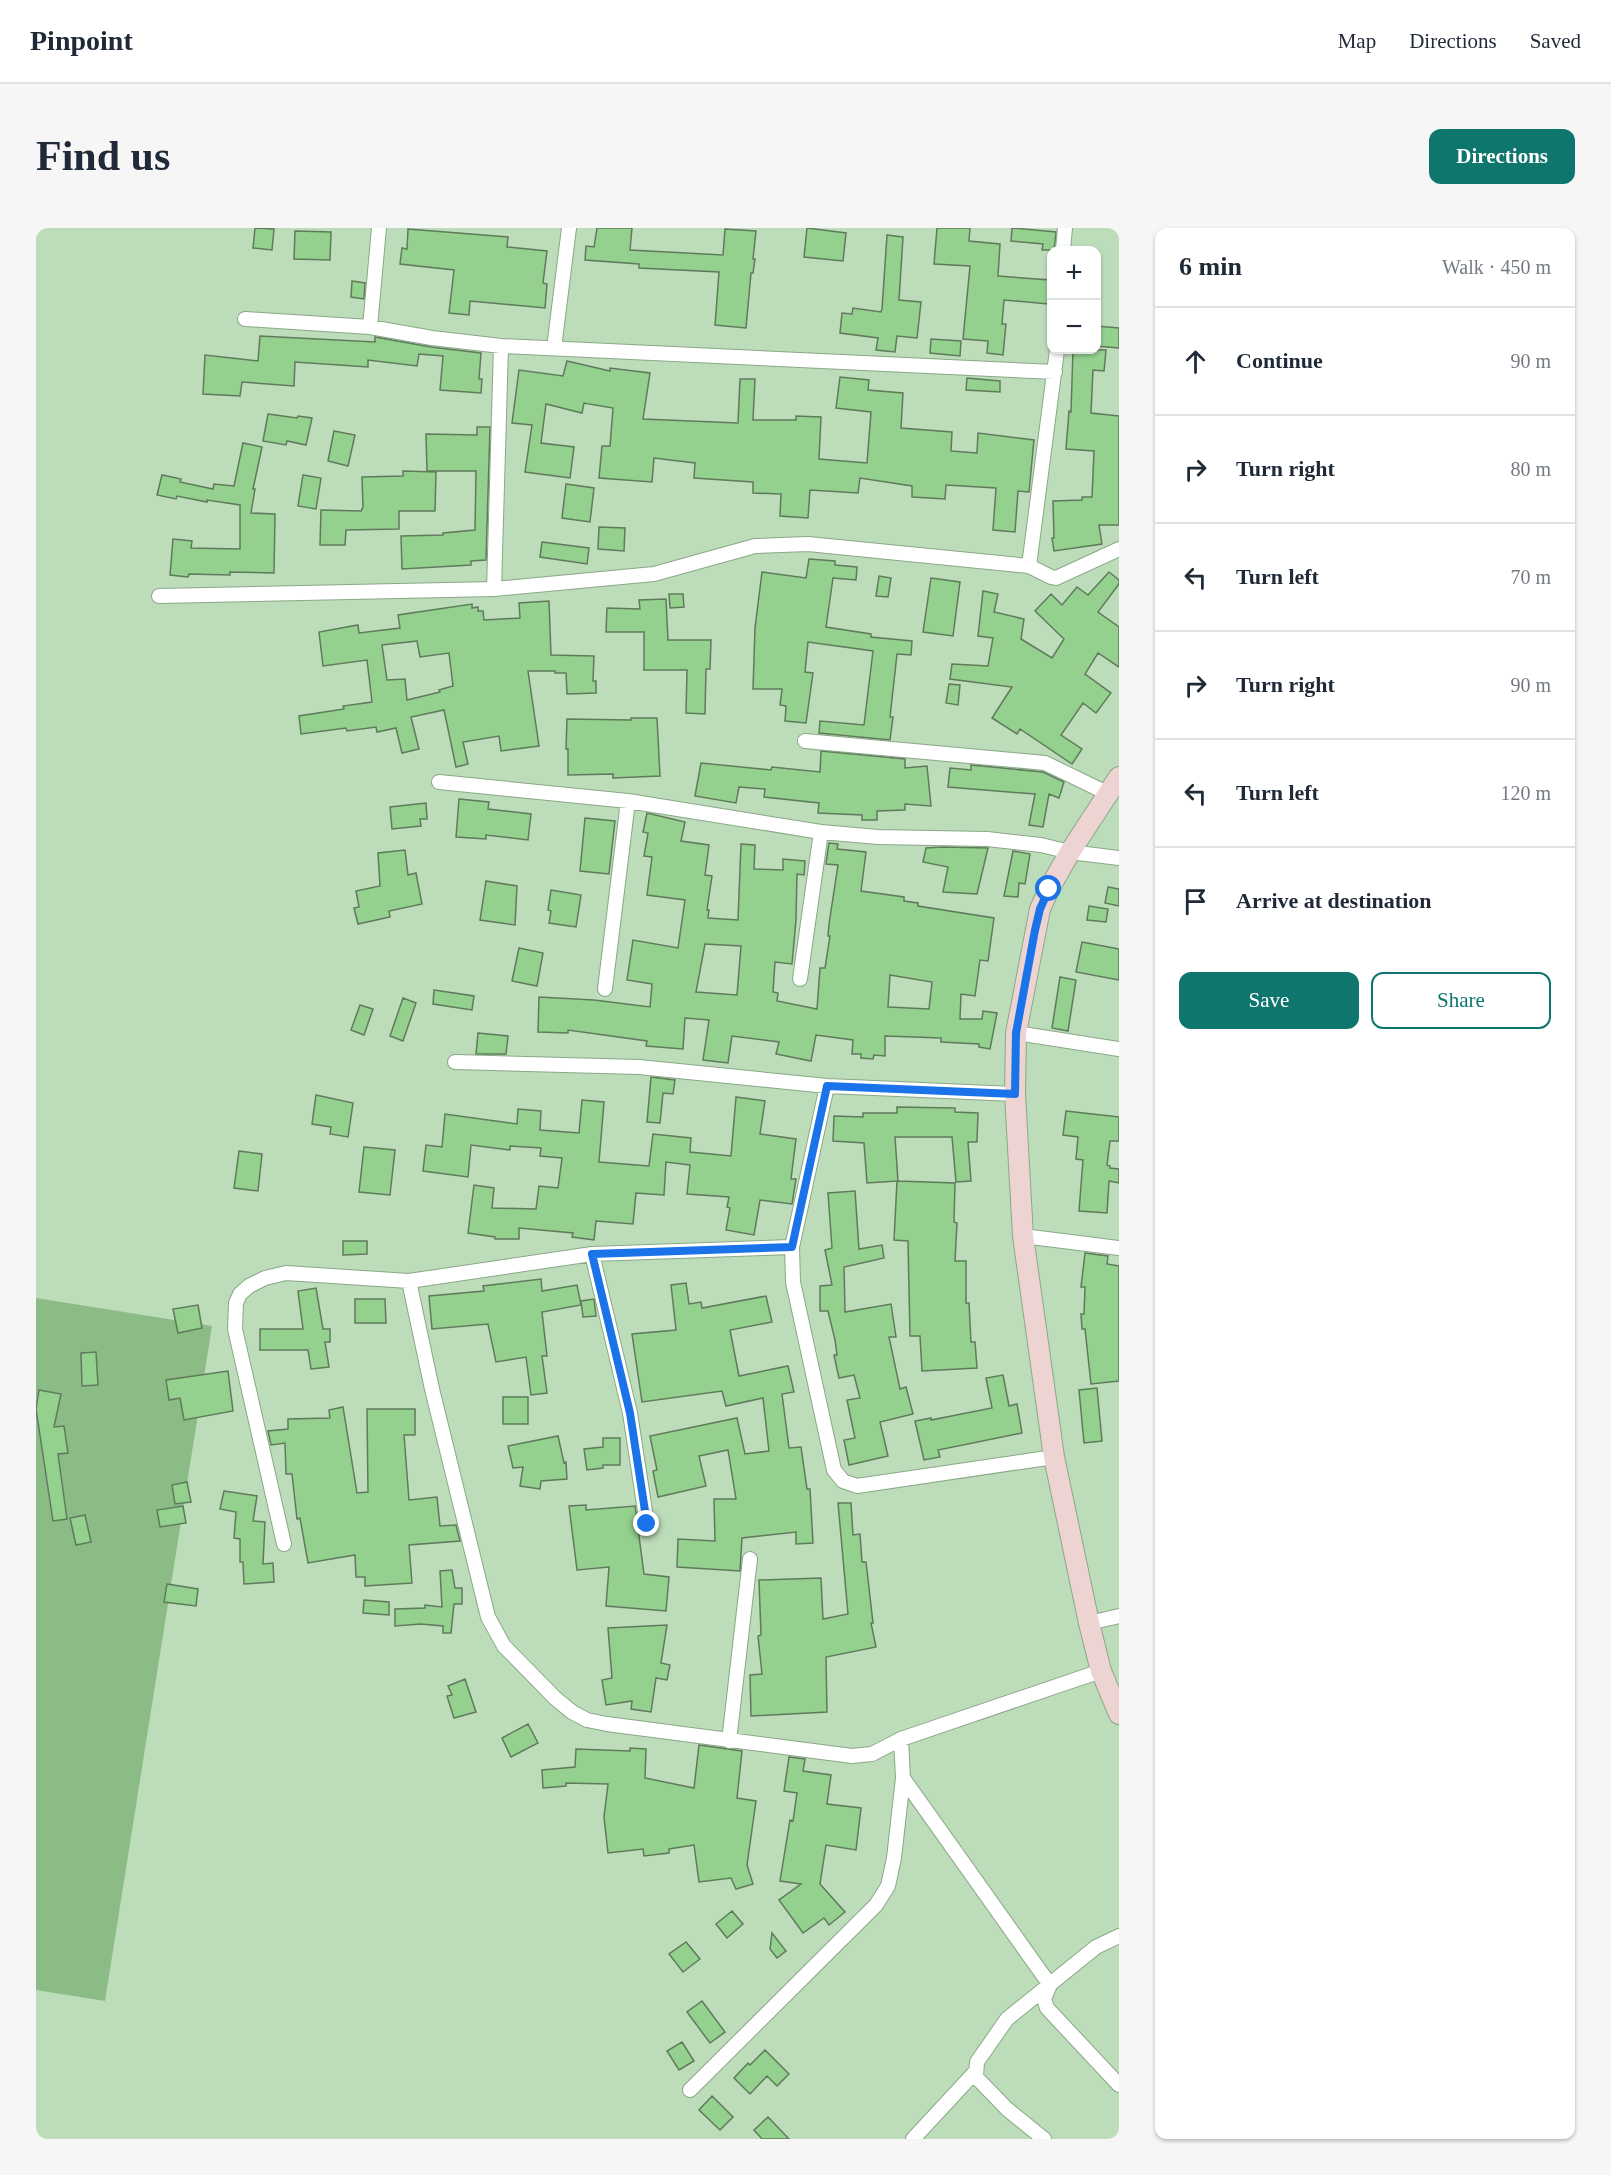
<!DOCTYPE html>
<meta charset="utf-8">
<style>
body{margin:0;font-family:"Times New Roman",serif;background:#f6f6f7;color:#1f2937}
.controls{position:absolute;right:18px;top:18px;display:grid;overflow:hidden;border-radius:12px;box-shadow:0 2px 4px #0004}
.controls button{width:54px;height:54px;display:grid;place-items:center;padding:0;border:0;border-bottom:2px solid #e0e1e3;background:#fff;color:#1f2937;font:30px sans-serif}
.stop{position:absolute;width:18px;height:18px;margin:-14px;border:4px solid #1a73e8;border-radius:50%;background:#fff}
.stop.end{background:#1a73e8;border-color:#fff;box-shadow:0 2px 6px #0008}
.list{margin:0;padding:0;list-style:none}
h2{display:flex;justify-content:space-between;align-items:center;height:78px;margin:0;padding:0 24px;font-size:26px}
h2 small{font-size:20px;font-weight:400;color:#747a83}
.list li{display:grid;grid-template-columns:39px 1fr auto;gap:18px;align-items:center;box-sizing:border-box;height:108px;padding:0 24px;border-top:2px solid #e0e1e3}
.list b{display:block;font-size:22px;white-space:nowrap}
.list em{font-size:20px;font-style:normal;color:#747a83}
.actions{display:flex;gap:12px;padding:18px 24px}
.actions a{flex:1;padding:14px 0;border:2px solid #0f766e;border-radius:12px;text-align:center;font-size:21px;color:#0f766e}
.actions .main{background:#0f766e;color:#fff}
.icon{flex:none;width:33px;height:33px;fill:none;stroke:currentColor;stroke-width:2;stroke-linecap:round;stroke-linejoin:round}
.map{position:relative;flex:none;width:1083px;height:1911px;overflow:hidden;border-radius:12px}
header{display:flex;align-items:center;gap:36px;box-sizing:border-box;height:84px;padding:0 30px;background:#fff;border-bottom:2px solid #e0e1e3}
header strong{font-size:28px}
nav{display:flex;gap:33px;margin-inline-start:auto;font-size:21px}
.intro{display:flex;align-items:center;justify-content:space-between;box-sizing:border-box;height:144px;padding:0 36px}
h1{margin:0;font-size:42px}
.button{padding:15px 27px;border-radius:12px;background:#0f766e;color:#fff;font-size:21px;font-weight:700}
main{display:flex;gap:36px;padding:0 36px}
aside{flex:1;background:#fff;border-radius:12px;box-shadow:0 2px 4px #0004}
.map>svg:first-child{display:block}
.grass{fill:#8bbc86}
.building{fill:#94d08e;stroke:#5f7b5c;stroke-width:1.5;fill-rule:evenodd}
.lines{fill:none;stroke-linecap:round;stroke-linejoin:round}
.street-casing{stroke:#8aa887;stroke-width:16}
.secondary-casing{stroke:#8aa887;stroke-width:22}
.street{stroke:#fff;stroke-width:14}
.secondary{stroke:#edd3d2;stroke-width:20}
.route{stroke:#1a73e8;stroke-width:8}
</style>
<header>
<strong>Pinpoint</strong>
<nav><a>Map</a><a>Directions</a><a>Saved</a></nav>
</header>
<div class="intro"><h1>Find us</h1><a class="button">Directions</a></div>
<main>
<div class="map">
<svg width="1083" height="1911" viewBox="0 0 1083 1911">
<rect width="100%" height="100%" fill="#bddcb9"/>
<path class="grass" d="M0 1070 176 1098 69 1773 0 1762Z"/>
<path class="building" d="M219 0 238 1 236 22 217 20Z
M561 0H596L594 22 687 27 689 1 720 3 717 31H719L717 45H715L710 100 679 97 683 44 603 40V36L549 32 550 18 558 19Z
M771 0 810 5 807 33 768 29Z
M901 0H934L933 13 964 16 962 48 1014 52 1012 76 968 72 966 96H970L967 127 951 125 952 113 927 111 934 38 898 36Z
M976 0 1020 4 1018 22H1006L1007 16 975 13Z
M372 1 472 9 471 19 511 23 507 55 511 56 509 80 434 73 433 87 413 85 418 42 364 36 366 20 371 21Z
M259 3 295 4 294 32 258 31Z
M851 7 867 9 863 72 885 74 881 110 861 108 859 124 840 122 842 110 804 105 806 85 816 86 817 80 845 84 846 81Z
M316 53 329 55 328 71 315 69Z
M1060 98 1083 100V120L1060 118Z
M224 108 339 114V109L395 119 445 125 443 151H446L445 165 404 162 407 128 383 126 381 138 332 132V139L259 134 258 158 206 154 204 168 167 166 169 127 222 133Z
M895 111 925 113 924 128 894 125Z
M1037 122H1070L1068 143 1057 142 1055 185 1083 188V297H1063L1066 316 1018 323 1016 310H1018L1017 273 1046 272V269H1056L1058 223 1030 221 1033 183 1035 184Z
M531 133 574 143V140L614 145 607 191 702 195 704 151H719L717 192H760V188L785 189 783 231 831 235 835 184 800 180 804 149 833 152 832 162 867 165 865 200 916 204 915 223 941 225 942 205 998 212 993 264 982 263 979 304 957 302 960 260 910 257 909 271 876 269V258L824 250 822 265 774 262 772 290 744 288 745 266 717 265V254L658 250 659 235 618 230 616 254 563 250 566 218H574L577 180 548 175 546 185 510 176 505 215 538 219 534 250 489 244 496 197 476 195 483 142 527 148Z
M931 150 964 153V164L930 162Z
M232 186 261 190 262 188 276 190 270 217 251 213 250 217 227 213Z
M441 199H454L450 332 435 333V337L366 341 365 308 407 307V305L439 302 440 243H391L390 206 441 207Z
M298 203 319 207 312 238 292 233Z
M207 215 226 219 217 261H219L215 285 239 286 238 345 194 344V347L153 346 152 349 134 347 137 311 156 313 155 320 204 321V277L171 272V274L141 268 140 271 121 267 126 247 145 251 144 254 177 261 178 256 198 258Z
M367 243 400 244 399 283H363V301L310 302 309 317H284L285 282 325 283 327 279 326 249 367 248Z
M267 247 285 250 280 281 262 278Z
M530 256 558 260 554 294 526 290Z
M563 299 589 300 588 323 562 321Z
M506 314 553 320 551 336 504 329Z
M773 331 799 333V337L821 339 820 352 797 350 790 399 835 406V409L876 413 875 427 861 426 854 489H857L854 512 783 505 784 493 828 497 837 423 772 414 769 444 777 445 770 495 749 493 750 478 744 477 746 461H717L719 400 726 344 770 350Z
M1073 344 1083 352V356L1062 384 1083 399V439L1062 425 1049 446 1075 465 1060 485 1047 475 1025 507 1046 521 1036 536 984 501 981 506 956 490 976 459 914 451 916 436 952 438 957 410 942 408 947 363 962 366 958 384 988 391 985 411 1016 430 1028 411 999 383 1015 366 1026 377 1041 359 1052 367Z
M843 348 855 350 852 369 840 368Z
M895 350 924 354 917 408 887 404Z
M633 366H647L648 379 634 380Z
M630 371 632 412H675L674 441H670L669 486 650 485 651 442H608V404H570L571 380 604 381 603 372Z
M513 373 515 427 558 428 557 453H560V465L531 466 530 445H519V443H492L503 518 465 523 463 508 427 514 432 536 420 539 408 482 375 489 383 521 366 525 360 500 341 504 340 499 311 503 310 500 265 506 263 488 308 481 307 478 336 474 331 432 287 438 283 404 322 397 323 405 364 400 362 387 436 376V380L442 379V383H447L448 392 484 390 483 375ZM381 413 384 429 413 425 417 458 403 462 404 464 371 472 369 451 351 452 346 417Z
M913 456 924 457 922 477 910 475Z
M595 490H621L624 548 577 550V546L532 547V521H530L531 491 595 492Z
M785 523 869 531V540L891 538 895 578 869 576V582L841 583V592H826V587L782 585 783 575 728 569 729 561 703 559 700 575 659 568 665 535 735 542 736 539 784 544Z
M935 537 1007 544 1028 554 1023 570 1013 566 1007 599 993 597 999 566 912 559 914 540 935 542Z
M423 571 453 574 452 581 495 586 492 612 450 607V611L420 609Z
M390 575 391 591H384L385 598 356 601 354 579Z
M611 585 649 594 645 613 673 617 669 647 676 648 671 682H673L672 690 702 692 705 616 719 617 718 641 747 642V631L769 633 768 647 761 646 760 692 756 736 739 734 737 764 742 765 741 773 781 781 784 740H789L794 708H792L793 696 802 637 790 636 793 615 802 616 801 621 830 624 825 663 868 669V673L882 675V678L958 690 952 733 944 732 939 768 925 766 924 791H946L947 783 961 785 954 821 943 819V816L905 814V810L849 808V828L838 827 837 831 825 830V826H816L817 812 780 807 775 833 740 826 743 814 696 808 692 835 667 832 673 792 649 790 647 821 610 818 611 813 532 802V805L502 804 503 769 558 772 614 779 616 756 591 752 597 712 642 720 649 672 611 667 616 629 608 628 612 605 607 604ZM669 716 705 718 701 767 660 764ZM854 747 896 754 893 781 852 779Z
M549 590 579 593 573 646 544 643Z
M907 619 952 620 941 666 907 664 912 639 887 634 890 620Z
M369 622 372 647 380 645 386 676 353 683 354 689 322 696 318 680 323 679 320 663 344 658 342 625Z
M977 623 994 626 989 656 983 655 982 669 968 668Z
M450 653 481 658 479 697 444 692Z
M1072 659 1083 661V678L1069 675Z
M515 662 545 667 540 699 513 695 515 683 512 682Z
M1053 678 1072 681 1070 694 1051 692Z
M1046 714 1083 721V752L1040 744Z
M483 720 507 725 501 758 476 753Z
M1024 749 1040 752 1032 803 1016 800Z
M398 762 438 768 436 782 397 776Z
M367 770 380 775 367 813 354 808Z
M324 777 337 781 328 807 315 802Z
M442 805 472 808 470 826H440Z
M615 849 639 852 637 866 627 865 624 895 611 894Z
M280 867 317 875 312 909 294 906 295 899 276 896Z
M700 869 729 873 724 906 760 911 755 951H760L756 976 724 972 718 1007 690 1002 694 980 691 979 693 969 651 966 654 937 630 934 628 967 600 965 597 996 560 993 558 1012 536 1009 537 1005 483 1000V1011H459V1009L432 1005 438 957 458 960 456 980 500 981 503 958 522 960 526 930 504 928 505 920 474 918V922L435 917 432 949 387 943 390 917 406 919 409 886 481 896 482 881 505 883 504 902 543 905 546 872 568 874 563 934 613 938 617 906 655 910 654 924 695 928Z
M861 879 919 880V884L942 885 941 914H932L935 953 920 954 916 909H859L862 953 919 955 918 994 921 995 919 1033H930V1075H933L935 1114H939L941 1140 886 1143 884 1108H874L872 1013 858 1012 861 953 831 955 828 915 797 913 798 888 827 889V885H861Z
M1030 883 1083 889V913H1074L1071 937 1074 938V940L1083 941V955L1073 953 1071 985 1043 983 1047 932 1040 931 1042 909 1027 907Z
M328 919 359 922 354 967 323 964Z
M203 923 226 926 222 963 198 960Z
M819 963 823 1021 846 1017 848 1030 808 1039 809 1084 855 1076 860 1109H853L864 1161 870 1159 877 1186 844 1194 852 1228 813 1237 808 1212 819 1210 811 1172 824 1170 818 1147 803 1150 798 1127H801L799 1112 792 1083H784V1058L796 1057 789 1022 796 1020 792 965Z
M307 1013H331V1026L307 1027Z
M1049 1025 1072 1028 1071 1036 1083 1038V1153L1055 1156 1049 1101H1046L1045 1086H1048L1049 1059H1045Z
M505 1051 506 1063 541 1057 545 1077 506 1084 511 1128H506L511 1165 495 1167 490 1129 460 1134 452 1096 396 1101 393 1068 448 1063 447 1058Z
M650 1055 653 1076 665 1074 666 1080 730 1068 736 1094 694 1102 703 1148 752 1138 758 1164 746 1166 753 1220 765 1219 771 1261H774L777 1315 760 1316V1304L706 1310 704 1343 641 1339 642 1311 679 1313 678 1271H700L692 1222 663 1228 670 1258 622 1269 617 1243 621 1242 614 1208 701 1190 709 1226 733 1223 727 1170 690 1178 686 1163 606 1174 596 1106 640 1102 635 1057Z
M280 1060 287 1101H294V1114H289L293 1139 275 1141 272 1122H224V1101H267L262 1063Z
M319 1071H349L350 1095H319Z
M558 1071 560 1088 547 1089 545 1073Z
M162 1077 166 1100 142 1105 137 1081Z
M60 1124 62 1157 46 1158 45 1125Z
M192 1143 197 1183 148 1192 144 1170 133 1172 130 1152Z
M967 1147 973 1178 981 1176 986 1205 902 1222 904 1229 888 1232 879 1193 895 1190V1192L956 1180 950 1150Z
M1061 1160 1066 1213 1048 1215 1043 1162Z
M3 1162 25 1166 18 1199 28 1198 32 1225 22 1226 31 1291 17 1293 0 1181Z
M467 1169H492V1196H467Z
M307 1179 321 1265 332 1264 331 1181H379V1207H368L373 1272 401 1269 404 1298 420 1297 424 1313 373 1317 376 1355 329 1358V1349H320L319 1327 272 1335 264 1290 261 1291 256 1246H250L249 1215 235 1217 232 1203 252 1201V1191L294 1190 293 1182Z
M522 1208 528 1235 530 1234 531 1251 505 1253 504 1261 484 1258 487 1239 477 1240 472 1218Z
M567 1210H584V1237H567V1240L551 1242 548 1221 567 1219Z
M151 1254 155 1274 139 1276 136 1257Z
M188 1263 221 1268 217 1293 229 1294 227 1336 237 1335 238 1354 208 1356 207 1334H204V1311L198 1310 200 1284 184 1281Z
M802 1275H815L817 1307 824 1306 826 1334H830L837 1395H835L840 1419 790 1429 791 1484 715 1488 714 1447 726 1446 722 1408 725 1407 723 1352 785 1350 787 1391 812 1386Z
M550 1277V1282L599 1278 608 1346 633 1349 630 1383 570 1378 573 1339 541 1342 533 1278Z
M147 1278 150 1295 124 1299 121 1282Z
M49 1287 55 1314 40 1317 34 1290Z
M416 1342 419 1360H426V1376H418L415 1405H407V1398L385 1396 359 1398V1381L389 1380V1377L406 1379 404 1343Z
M131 1356 162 1361 160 1378 128 1374Z
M328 1372 353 1374V1387L327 1385Z
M631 1397 625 1435 634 1437 631 1452 620 1450 615 1484 595 1481 596 1473 570 1477 566 1452 576 1450 572 1400Z
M429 1451 440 1484 418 1490 411 1468 416 1467 412 1458Z
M492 1496 502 1515 475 1529 466 1510Z
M663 1517 706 1523 701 1570 720 1573 711 1637 717 1656 700 1661 695 1650 663 1654 658 1617 633 1621V1625L608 1628 607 1621 572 1625 568 1589 572 1556 530 1555V1558L507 1560 506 1542 539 1539 540 1521 594 1523V1520L610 1521 609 1550 658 1560Z
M753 1529 769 1531 767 1543 795 1547 791 1576 825 1580 820 1622 790 1617 784 1656 809 1684 793 1697 788 1690 767 1705 743 1672 765 1656 744 1653 754 1592 757 1593 761 1565 748 1563Z
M696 1683 707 1696 691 1710 680 1696Z
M736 1705 750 1723 741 1730 734 1721Z
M650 1714 664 1731 647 1744 633 1726Z
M666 1773 689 1804 674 1815 651 1784Z
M646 1814 658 1833 643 1842 631 1823Z
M729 1822 753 1846 741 1858 731 1848 714 1866 698 1850 712 1835 714 1837Z
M676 1868 697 1889 684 1902 663 1882Z
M732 1889 753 1911H726L718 1902Z"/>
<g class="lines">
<defs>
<path id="street" d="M343 0 334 99 396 110 465 118 1019 144
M1027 22 1029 0
M209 91 334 99
M518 120 533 0
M993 338 1021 122
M458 361 465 118
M123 368 458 361 618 346 719 318 772 316 993 338 1015 349 1020 350 1083 321
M769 513 1009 535 1073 566
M403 554 592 573 785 604 842 609 951 611 1005 617 1034 624 1083 630
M764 751 785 604
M569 761 592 573
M980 805 1083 821
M419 834 603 839 791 858 979 866
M791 858 756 1019 757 1054 798 1242 807 1253 821 1258 1018 1229
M987 1008 1083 1020
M556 1026 594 1185 611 1296
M373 1053 396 1161 452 1389 468 1418 519 1470 536 1484 551 1492 571 1496 816 1528 836 1526 865 1511 1065 1443
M248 1316 199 1101 200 1075 204 1066 213 1058 229 1050 250 1045 373 1053 556 1026 756 1019
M1053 1395 1083 1388
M693 1513 714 1331
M867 1550 1014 1757 1008 1771 1011 1780 1083 1857
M654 1862 840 1677 852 1658 858 1630 867 1550 865 1511
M877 1911 940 1843
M1008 1911 971 1881 940 1849 941 1834 971 1791 1060 1719 1083 1708"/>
<path id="secondary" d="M1083 549 1034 624 1013 661 1004 681 980 805 979 866 987 1008 1018 1229 1053 1395 1065 1443 1083 1486"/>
</defs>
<use href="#street" class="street-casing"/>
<use href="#secondary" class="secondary-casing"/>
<use href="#street" class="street"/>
<use href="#secondary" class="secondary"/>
</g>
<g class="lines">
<path class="route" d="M611 1296 594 1185 556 1026 756 1019 791 858 979 866 980 805 999 702 1004 681 1013 661"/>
</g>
</svg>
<div class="controls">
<button>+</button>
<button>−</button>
</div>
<div class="stop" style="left:1013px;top:661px"></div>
<div class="stop end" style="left:611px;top:1296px"></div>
</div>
<aside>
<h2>6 min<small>Walk · 450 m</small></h2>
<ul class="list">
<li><svg class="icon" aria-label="ahead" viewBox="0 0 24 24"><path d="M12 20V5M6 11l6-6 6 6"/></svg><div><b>Continue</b></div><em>90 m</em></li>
<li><svg class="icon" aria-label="right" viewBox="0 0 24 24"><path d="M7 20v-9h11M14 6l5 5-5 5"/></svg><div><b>Turn right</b></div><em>80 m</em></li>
<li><svg class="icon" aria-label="left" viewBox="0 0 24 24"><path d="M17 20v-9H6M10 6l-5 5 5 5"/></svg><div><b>Turn left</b></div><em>70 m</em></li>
<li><svg class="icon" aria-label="right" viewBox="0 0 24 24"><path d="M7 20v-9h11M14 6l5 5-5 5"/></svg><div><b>Turn right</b></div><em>90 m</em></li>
<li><svg class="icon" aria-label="left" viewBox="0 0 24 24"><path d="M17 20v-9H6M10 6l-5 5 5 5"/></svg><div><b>Turn left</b></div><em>120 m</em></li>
<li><svg class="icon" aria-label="arrive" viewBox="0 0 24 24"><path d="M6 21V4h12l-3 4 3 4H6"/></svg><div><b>Arrive at destination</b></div></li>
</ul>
<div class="actions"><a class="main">Save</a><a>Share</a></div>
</aside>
</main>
